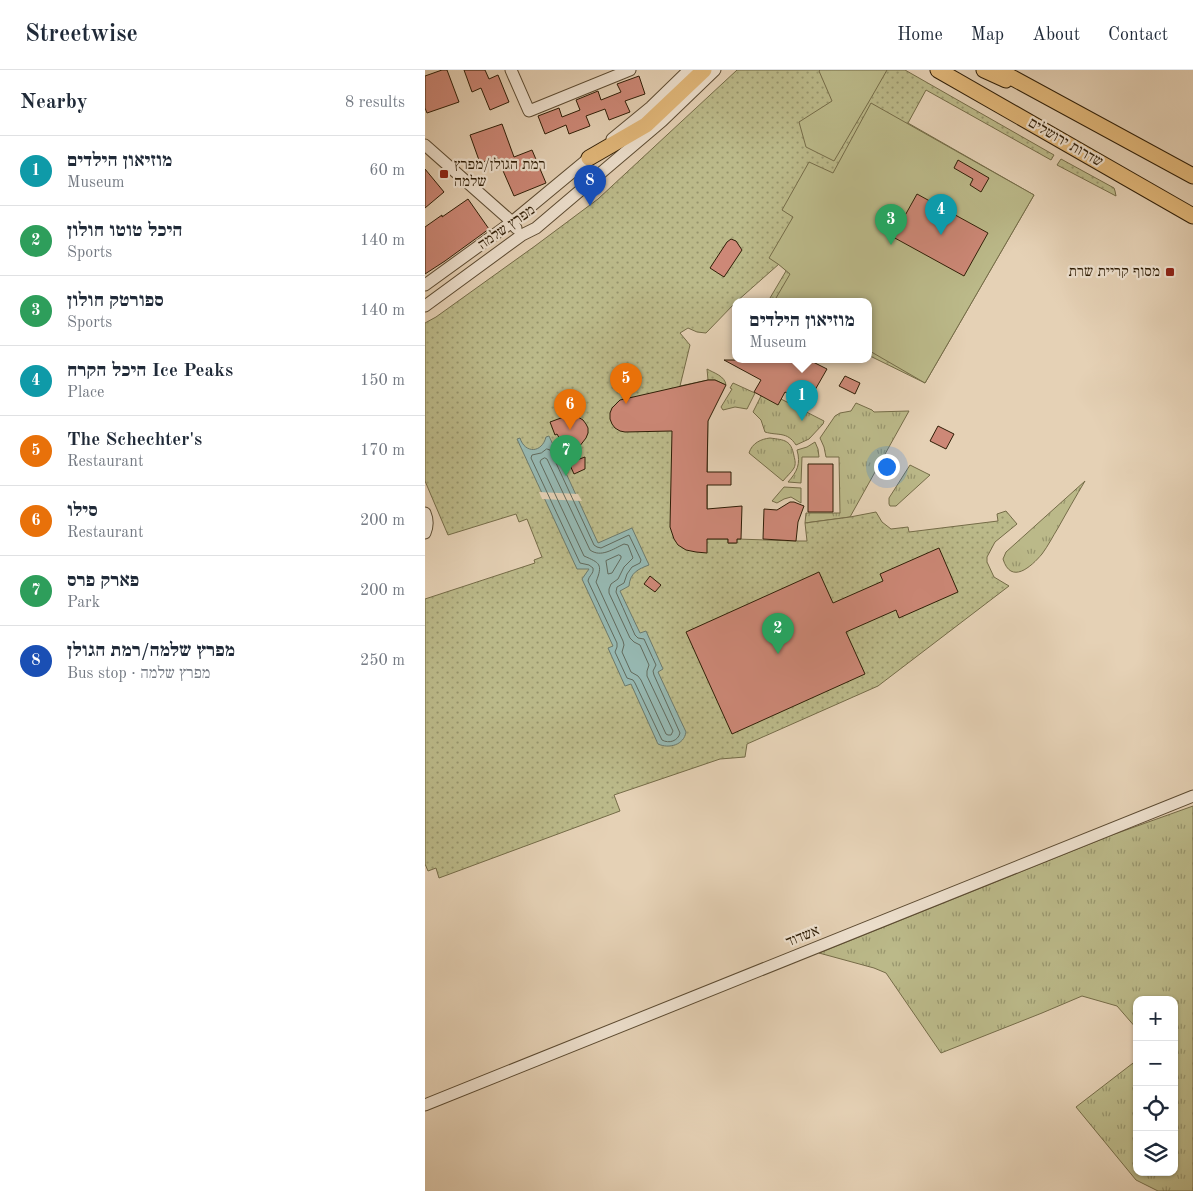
<!DOCTYPE html>
<meta charset="utf-8">
<style>
body{margin:0;font-family:"Old Standard TT","Frank Ruhl Libre",serif;background:#f2f2f3;color:#1f2937}
.controls{position:absolute;right:15px;bottom:15px;display:grid;overflow:hidden;border-radius:10px;box-shadow:0 1px 4px #0004}
.controls button{width:45px;height:45px;display:grid;place-items:center;padding:0;border:0;border-bottom:1px solid #e0e1e3;background:#fff;color:#1f2937;font:25px sans-serif}
.you{position:absolute;left:461px;top:396px;width:18px;height:18px;margin:-12px;border:4px solid #fff;border-radius:50%;background:#1a73e8;box-shadow:0 0 0 8px #1a73e833}
.badge{display:grid;place-items:center;width:32px;height:32px;border-radius:50%;background:#8f2418;color:#fff;font-size:16px;font-weight:700}
.pin{position:absolute;translate:-50% -41px;filter:drop-shadow(0 1px 2px #0008)}
.pin::after{content:'';position:absolute;top:26px;width:18px;height:15px;background:inherit;clip-path:polygon(0 0,100% 0,50% 100%)}
.popup{position:absolute;left:307px;top:228px;width:140px;height:65px;box-sizing:border-box;display:grid;place-content:center;border-radius:10px;background:#fff;filter:drop-shadow(0 1px 4px #0005);font-size:16px;white-space:nowrap;color:#747a83}
.popup b{font-size:19px;color:#1f2937}
.popup::after{content:'';position:absolute;left:50%;top:100%;margin-left:-10px;border:10px solid transparent;border-top-color:#fff}
.list{margin:0;padding:0;list-style:none}
h2{display:flex;justify-content:space-between;align-items:center;height:65px;margin:0;padding:0 20px;font-size:21px}
h2 small{font-size:16px;font-weight:400;color:#747a83}
.list li{display:grid;grid-template-columns:32px 1fr auto;gap:15px;align-items:center;box-sizing:border-box;height:70px;padding:0 20px;border-top:1px solid #e0e1e3}
.list b{display:block;font-size:19px;white-space:nowrap}
.list p{margin:0;font-size:16px;white-space:nowrap;color:#747a83}
.list em{font-size:16px;font-style:normal;color:#747a83}
.icon{flex:none;width:28px;height:28px;fill:none;stroke:currentColor;stroke-width:2;stroke-linecap:round;stroke-linejoin:round}
.map{position:relative;flex:none;width:768px;height:1121px;overflow:hidden}
header{display:flex;align-items:center;gap:30px;box-sizing:border-box;height:70px;padding:0 25px;background:#fff;border-bottom:1px solid #e0e1e3}
header strong{font-size:24px}
nav{display:flex;gap:28px;margin-inline-start:auto;font-size:18px}
main{display:flex}
aside{flex:1;background:#fff}
.map>svg:first-child{display:block}
.grass{fill:url(#grass-tufts);stroke:#756c48}
.park{fill:url(#park-dots);stroke:#756c48}
.pitch{fill:#bbb989;stroke:#756c48}
.water{fill:#96b7b0;stroke:#6d7a6c}
.pier{fill:#e5d1b5}
.lines{fill:none;stroke-linecap:round;stroke-linejoin:round}
.shore{stroke:#626a5c;stroke-width:1}
.building{fill:#cd8877;stroke:#2f1e07}
.minor-casing{stroke:#5c4b32;stroke-width:13}
.major-casing{stroke:#2f1e07;stroke-width:17}
.minor{stroke:#eee1cf;stroke-width:11}
.major{stroke:#e2b87a;stroke-width:15}
.poi-dot{fill:#8f2418;stroke:#eee1cf;stroke-width:2}
.labels{text-anchor:middle;dominant-baseline:central;stroke-width:4.5;stroke-linejoin:round;paint-order:stroke}
.street-label{font-size:15px;fill:#2f1e07;stroke:#eee1cf}
.poi-label{font-size:15px;fill:#2f1e07;stroke:#eee1cf;text-anchor:start}
</style>
<header>
<strong>Streetwise</strong>
<nav><a>Home</a><a>Map</a><a>About</a><a>Contact</a></nav>
</header>
<main>
<aside>
<h2>Nearby<small>8 results</small></h2>
<ul class="list">
<li><span class="badge" style="background:#0f9aa8">1</span><div><b>מוזיאון הילדים</b><p>Museum</p></div><em>60 m</em></li>
<li><span class="badge" style="background:#2e9e5b">2</span><div><b>היכל טוטו חולון</b><p>Sports</p></div><em>140 m</em></li>
<li><span class="badge" style="background:#2e9e5b">3</span><div><b>ספורטק חולון</b><p>Sports</p></div><em>140 m</em></li>
<li><span class="badge" style="background:#0f9aa8">4</span><div><b>היכל הקרח Ice Peaks</b><p>Place</p></div><em>150 m</em></li>
<li><span class="badge" style="background:#e8710a">5</span><div><b>The Schechter's</b><p>Restaurant</p></div><em>170 m</em></li>
<li><span class="badge" style="background:#e8710a">6</span><div><b>סילו</b><p>Restaurant</p></div><em>200 m</em></li>
<li><span class="badge" style="background:#2e9e5b">7</span><div><b>פארק פרס</b><p>Park</p></div><em>200 m</em></li>
<li><span class="badge" style="background:#1a4fb4">8</span><div><b>מפרץ שלמה/רמת הגולן</b><p>Bus stop · מפרץ שלמה</p></div><em>250 m</em></li>
</ul>
</aside>
<div class="map">
<svg width="768" height="1121" viewBox="0 0 768 1121">
<defs>
<pattern id="grass-tufts" width="24" height="20" patternUnits="userSpaceOnUse" patternTransform="scale(1.25)"><rect width="24" height="20" fill="#bbb989"/><path d="M3 7l-1-3M5 7V3M7 7l1-3M15 17l-1-3M17 17v-4M19 17l1-3" fill="none" stroke="#98966e"/></pattern>
<pattern id="park-dots" width="8" height="8" patternUnits="userSpaceOnUse" patternTransform="scale(1.25)"><rect width="8" height="8" fill="#bbb989"/><path d="M2 2h.1M6 6h.1" fill="none" stroke="#98966e" stroke-width="1.8" stroke-linecap="round"/></pattern>
</defs>
<rect width="100%" height="100%" fill="#e5d1b5"/>
<filter id="stains"><feTurbulence type="fractalNoise" baseFrequency=".004" numOctaves="4"/><feColorMatrix values="0 0 0 0 .2 0 0 0 0 .09 0 0 0 0 .02 0 0 0 .5 -.17"/></filter>
<radialGradient id="worn" r=".72"><stop offset=".6" stop-color="#630" stop-opacity="0"/><stop offset="1" stop-color="#630" stop-opacity=".3"/></radialGradient>
<path class="grass" d="M308 313 330 323 322 339 310 337 298 340 296 337 307 319 305 318Z
M336 326 356 329 399 351 398 354 384 369 371 375C362 361 353 366 340 362L336 350 328 342Z
M431 333 447 340 449 342 484 341 425 447 380 453 381 443H415L414 387H401L399 377 395 368 410 346 415 343 426 341Z
M345 368C360 370 366 370 369 386 370 390 371 394 369 398 366 403 361 407 358 411L324 383C327 373 336 369 345 368Z
M390 372 393 379 394 387H377L376 413 363 412C372 402 376 394 372 380L382 377Z
M485 395 505 405 471 436H465L464 434V428Z
M660 411C651 426 642 442 633 458 628 466 623 476 617 484 606 497 586 515 578 489L581 482Z
M359 417 376 418V433L366 427 359 429 352 433 347 431Z
M768 736V1121H733L711 1110 651 1037 712 990V1102H749V930H712V959L692 936 657 926 617 943 516 983 461 903 449 898 394 883 687 765Z"/>
<path class="park" d="M312 0H480L629 85 626 90 501 20 483 53 609 125 500 313 443 285V232H346L345 228 361 201 354 194 311 232 281 263 272 262 263 258 255 263 265 275 255 316 283 310 282 299C289 303 300 306 301 315L290 310H283L282 469H303V473H311L312 469 371 471H382L380 453 425 447 451 442 457 452 466 459 483 457 484 462 573 451 572 444 581 441 592 454 570 472 562 487V492L569 507 584 516 453 616 322 674 320 687 295 689 189 725 195 741 14 808 11 798 3 801 0 794V529L110 493 109 490 117 487 102 449 94 452 91 444 23 465 0 411V253L11 247 110 176 173 129Z
M636 89 689 118 690 121 691 126 632 95Z"/>
<path class="pitch" d="M395 0H462L446 28 409 91 381 77 374 52 407 31 394 1Z
M446 33 609 125 500 313 443 280V232H358L351 228 365 204 353 194 344 188 368 147 357 140 384 92 408 103Z"/>
<path class="water" d="M124 366 173 473 207 458 224 495C213 499 205 503 204 516L195 521 215 563 221 561 238 599 233 602 261 662C259 675 244 679 233 674L206 614 200 616 183 578 188 576 157 509 164 499H152L92 369 95 368C100 384 117 383 121 367Z"/>
<path class="pier" d="M114 422 153 424 157 431 117 429Z"/>
<g class="lines">
<path class="shore" d="M122 379 125 380 169 475 172 477 176 478 204 465 216 490 215 493 207 497 202 504 199 513 192 517 191 522 210 565 213 568 219 569 231 595 228 601 229 605 255 663C253 671 244 674 237 670L210 613 208 610 202 608 190 582 192 577V573L163 511C164 505 169 504 168 498L164 495 155 493 106 388 107 385 116 383Z
M120 388 122 389 165 480C176 488 188 479 199 474L203 475 208 488 199 497 193 509 186 514 184 519V523L205 568 209 572 215 575 224 595 222 601V606L248 661 246 665H243L241 664 216 610 213 606 206 602 197 582 199 575 198 571 171 512C178 494 175 493 159 486L115 392 116 390Z
M194 485 196 486V488L187 503 183 504 181 491Z"/>
</g>
<path class="building" d="M17 0H22L34 32 2 43 0 38V6Z
M39 0H60L64 9 73 5 84 32 65 40 56 18 47 22Z
M214 6 220 24 200 31 205 42 184 50 180 39 161 46 165 56 144 64 141 55 120 64 113 46 134 38 137 47 155 40 151 30 173 21 176 30 196 22 192 14Z
M77 54 89 87 107 80 121 113 89 126 72 87 55 93 45 65Z
M533 90 564 108 556 122 545 115 548 109 529 98Z
M0 99 19 122 0 138Z
M492 124 563 163 539 206 468 167Z
M43 129 64 159 20 191 0 204V157L17 145V147Z
M306 169 311 171 317 180 299 207 285 198 302 172Z
M299 290H384L402 299 382 334 360 322 353 335 329 322 336 310Z
M420 306 435 313 430 324 414 316Z
M283 310H290L301 315 283 351 282 402H306V415H282V439L317 436 316 469H312V473H303V469H282V483L271 482 261 480 253 475 249 469 245 457 247 361 200 362 195 361 190 358 187 354 185 349V343L187 338 195 330Z
M148 346 153 347 158 350 161 354 163 358V363L161 368 154 377 144 376 140 374 136 371 132 364 130 365 125 352 136 348Z
M513 356 529 364 521 379 505 371Z
M160 387V399L149 404 144 393Z
M383 394H408V442H383Z
M365 432H369L379 436 373 452 371 471 338 469 339 439 352 440Z
M514 478 533 522 474 548 471 540 421 562 440 604 307 664 261 562 394 502 408 533 458 511 455 504Z
M225 506 236 515 230 522 219 514Z"/>
<g class="lines">
<defs>
<path id="minor" d="M86 0 104 41 205 0
M187 69 226 37 264 0
M0 75 87 152 91 158
M0 215 87 152 169 84
M0 236 97 165 111 158 237 51 290 0
M0 443C3 450 3 456 0 463
M0 1035 768 726"/>
<path id="major" d="M513 0 768 146
M559 0 581 10
M573 0 768 106
M164 88 221 55 279 0"/>
</defs>
<use href="#minor" class="minor-casing"/>
<use href="#major" class="major-casing"/>
<use href="#minor" class="minor"/>
<use href="#major" class="major"/>
</g>
<g class="poi-dot">
<rect x="14" y="99" width="10" height="10" rx="2.5"/>
<rect x="740" y="197" width="10" height="10" rx="2.5"/>
</g>
<g class="labels">
<g class="street-label">
<text transform="translate(640 73) rotate(30)">שדרות ירושלים</text>
<text transform="translate(82 158) rotate(-35)">מפרץ שלמה</text>
<text transform="translate(378 867) rotate(-22)">אשדוד</text>
</g>
<g class="poi-label">
<text x="29" y="95">רמת הגולן/מפרץ<tspan x="29" dy="17">שלמה</tspan></text>
<text x="735" y="202" text-anchor="end">מסוף קריית שרת</text>
</g>
</g>
<rect width="100%" height="100%" filter="url(#stains)"/>
<rect width="100%" height="100%" fill="url(#worn)"/>
</svg>
<div class="controls">
<button>+</button>
<button>−</button>
<button><svg class="icon" aria-label="locate" viewBox="0 0 24 24"><circle cx="12" cy="12" r="6"/><path d="M12 2v4M12 18v4M2 12h4M18 12h4"/></svg></button>
<button><svg class="icon" aria-label="layers" viewBox="0 0 24 24"><path d="M12 4l9 5-9 5-9-5zM3 14l9 5 9-5"/></svg></button>
</div>
<div class="you"></div>
<div class="pin badge" style="left:377px;top:351px;background:#0f9aa8">1</div>
<div class="popup"><b>מוזיאון הילדים</b>Museum</div>
<div class="pin badge" style="left:353px;top:584px;background:#2e9e5b">2</div>
<div class="pin badge" style="left:466px;top:175px;background:#2e9e5b">3</div>
<div class="pin badge" style="left:516px;top:165px;background:#0f9aa8">4</div>
<div class="pin badge" style="left:201px;top:334px;background:#e8710a">5</div>
<div class="pin badge" style="left:145px;top:360px;background:#e8710a">6</div>
<div class="pin badge" style="left:141px;top:406px;background:#2e9e5b">7</div>
<div class="pin badge" style="left:165px;top:136px;background:#1a4fb4">8</div>
</div>
</main>
